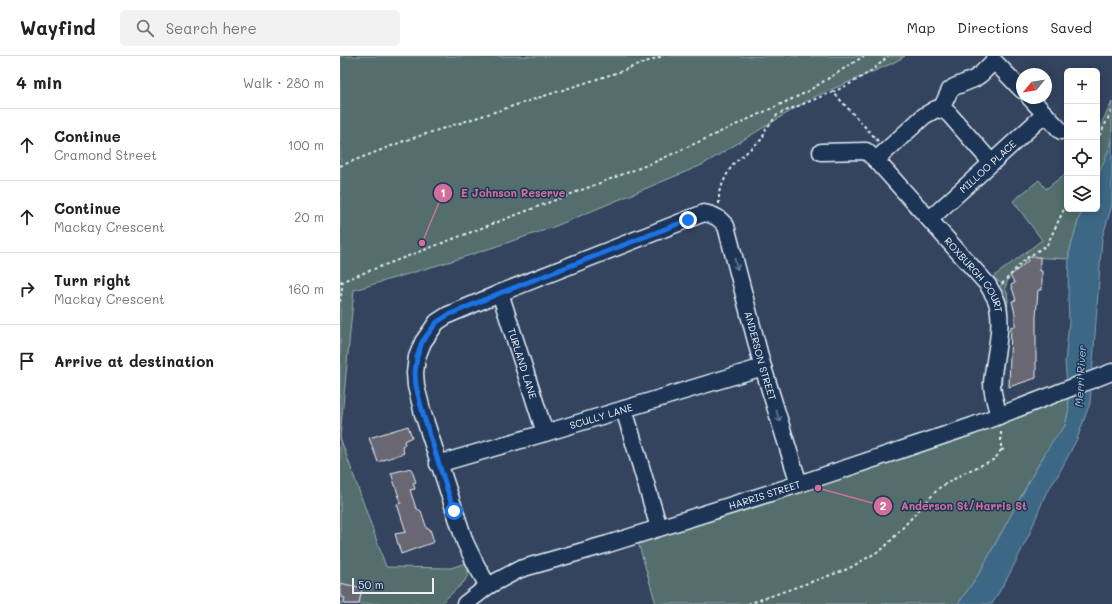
<!DOCTYPE html>
<meta charset="utf-8">
<style>
body{margin:0;font-family:Mali,sans-serif;background:#f2f2f2;color:#202124}
.controls{position:absolute;right:12px;top:12px;display:grid;overflow:hidden;border-radius:6px;box-shadow:0 2px 10px #0003}
.controls button{width:36px;height:36px;display:grid;place-items:center;padding:0;border:0;border-bottom:1px solid #e0e0e0;background:#fff;color:#202124;font:20px sans-serif}
.compass{position:absolute;left:676px;top:12px;width:36px;height:36px;border-radius:50%;background:#fff;box-shadow:0 2px 10px #0003;rotate:240deg}
.scale{position:absolute;left:12px;bottom:10px;width:82px;box-sizing:border-box;padding-left:4px;border:2px solid #e8f1f8;border-top:0;font-size:11px;line-height:14px;white-space:nowrap;color:#e8f1f8;-webkit-text-stroke:3px #1d3557;paint-order:stroke}
.stop{position:absolute;width:12px;height:12px;margin:-9px;border:3px solid #1a73e8;border-radius:50%;background:#fff}
.stop.end{background:#1a73e8;border-color:#fff;box-shadow:0 1px 4px #0008}
.list{margin:0;padding:0;list-style:none}
h2{display:flex;justify-content:space-between;align-items:center;height:52px;margin:0;padding:0 16px;font-size:17px}
h2 small{font-size:13px;font-weight:400;color:#757577}
.list li{display:grid;grid-template-columns:26px 1fr auto;gap:12px;align-items:center;box-sizing:border-box;height:72px;padding:0 16px;border-top:1px solid #e0e0e0}
.list b{display:block;font-size:15px;white-space:nowrap}
.list p{margin:0;font-size:13px;white-space:nowrap;color:#757577}
.list em{font-size:13px;font-style:normal;color:#757577}
.icon{flex:none;width:22px;height:22px;fill:none;stroke:currentColor;stroke-width:2;stroke-linecap:round;stroke-linejoin:round}
.map{position:relative;flex:none;width:772px;height:548px;overflow:hidden}
header{display:flex;align-items:center;gap:24px;box-sizing:border-box;height:56px;padding:0 20px;background:#fff;border-bottom:1px solid #e0e0e0}
header strong{font-size:19px}
nav{display:flex;gap:22px;margin-inline-start:auto;font-size:14px}
.search{width:280px;height:36px;background:#f2f2f2;display:flex;align-items:center;gap:10px;box-sizing:border-box;padding:0 14px;border-radius:6px;color:#757577;font-size:15px}
main{display:flex}
aside{flex:1;background:#fff}
.map>svg:first-child{display:block}
.green{fill:#526e6c;stroke:#9db0b2}
.water{fill:#3e6885;stroke:#829fb3}
.building{fill:#696772;stroke:#e8f1f8}
.lines{fill:none;stroke-linecap:round;stroke-linejoin:round}
.minor-casing{stroke:#e8f1f8;stroke-width:19}
.path{stroke:#e8f1f8;stroke-width:2;stroke-dasharray:3 3;stroke-linecap:butt}
.minor{stroke:#1d3557;stroke-width:16}
.oneway{stroke:#64778f}
.route{stroke:#1a73e8;stroke-width:5}
.labels{text-anchor:middle;dominant-baseline:central;stroke-width:3;stroke-linejoin:round;paint-order:stroke}
.street-label{font-size:10px;fill:#e8f1f8;stroke:#1d3557}
.water-label{font-size:11px;font-style:italic;fill:#acc1d0;stroke:#1d3557}
.leader{fill:none;stroke:#d16f9a;stroke-width:1.5}
.callout-dot{fill:#d16f9a;stroke:#1d3557;stroke-width:1.5}
.mark-label{font-size:12px;text-anchor:middle;font-weight:bold;fill:#fff}
.callout-label{font-size:11px;text-anchor:middle;font-weight:bold;fill:#d16f9a;stroke:#1d3557;stroke-width:3;stroke-linejoin:round;paint-order:stroke}
</style>
<header>
<strong>Wayfind</strong>
<div class="search"><svg class="icon" aria-label="search" viewBox="0 0 24 24"><circle cx="10" cy="10" r="6"/><path d="M15 15l6 6"/></svg>Search here</div>
<nav><a>Map</a><a>Directions</a><a>Saved</a></nav>
</header>
<main>
<aside>
<h2>4 min<small>Walk · 280 m</small></h2>
<ul class="list">
<li><svg class="icon" aria-label="ahead" viewBox="0 0 24 24"><path d="M12 20V5M6 11l6-6 6 6"/></svg><div><b>Continue</b><p>Cramond Street</p></div><em>100 m</em></li>
<li><svg class="icon" aria-label="ahead" viewBox="0 0 24 24"><path d="M12 20V5M6 11l6-6 6 6"/></svg><div><b>Continue</b><p>Mackay Crescent</p></div><em>20 m</em></li>
<li><svg class="icon" aria-label="right" viewBox="0 0 24 24"><path d="M7 20v-9h11M14 6l5 5-5 5"/></svg><div><b>Turn right</b><p>Mackay Crescent</p></div><em>160 m</em></li>
<li><svg class="icon" aria-label="arrive" viewBox="0 0 24 24"><path d="M6 21V4h12l-3 4 3 4H6"/></svg><div><b>Arrive at destination</b></div></li>
</ul>
</aside>
<div class="map">
<svg width="772" height="548" viewBox="0 0 772 548">
<rect width="100%" height="100%" fill="#34445f"/>
<filter id="ink" filterUnits="userSpaceOnUse"><feTurbulence type="fractalNoise" baseFrequency=".025" numOctaves="2"/><feDisplacementMap in="SourceGraphic" scale="8" xChannelSelector="R" yChannelSelector="G"/><feConvolveMatrix kernelMatrix="1 2 1 2 8 2 1 2 1" color-interpolation-filters="sRGB"/></filter>
<g filter="url(#ink)">
<path class="green" d="M0 0H565L553 7 472 42 362 109 211 172 118 203 14 234 0 381 46 511 111 512 128 506V520L123 527 100 548H0Z
M772 46V86L757 122V76Z
M727 116V153H744L739 162 729 197V203L688 201C686 203 685 207 683 209 673 220 669 217 665 233L667 236 668 244 659 360 728 333 729 352 725 370 712 387 697 411 640 516 618 548H316L296 479 660 370 653 339V238L662 228 653 221 702 184 673 145 699 124 706 133Z"/>
<path class="water" d="M772 86V149L762 182 750 347 737 383 717 421 706 437 689 479 670 517 652 548H618L640 516 697 411 713 384 725 370 729 352 725 306 729 266 728 241 729 197 739 162 744 153H757V122Z"/>
<path class="building" d="M688 201H700V215H702V234H698L696 261V322L669 331 671 270 675 271V258L672 245 676 244 671 229 675 227 670 220 688 205Z
M68 370 72 381 64 385 65 388 62 390 64 397 38 406 29 382Z
M71 412 76 426 73 427 75 433 70 434 76 452 81 455 87 473H90L94 486 61 498 55 478 66 476 57 448 61 447 51 417Z
M0 527 22 532 19 548H4L5 542 0 540Z"/>
<g class="lines">
<defs>
<g id="minor">
<path d="M690 42 721 75"/>
<path d="M601 53 610 34 614 31 634 23 641 18 654 5 682 34"/>
<path id="s1" d="M481 96 526 95 536 104 648 229C651 235 655 240 657 246 664 270 654 302 652 327 652 338 656 349 659 360"/>
<path d="M536 104 584 60 596 53 605 55 609 58 651 106"/>
<path id="s2" d="M590 163 705 58"/>
<path id="s3" d="M160 237 205 377"/>
<path d="M284 353 319 472"/>
<path id="s4" d="M98 408 205 377 423 311"/>
<path id="s5" d="M148 530 136 509 125 486 83 358 76 330 75 317 77 301 83 286 97 266 108 259 160 237 364 157C375 159 379 162 386 170L422 308 459 428"/>
<path id="s6" d="M125 548 148 530 180 513 268 488 459 428 632 370 772 316"/>
</g>
</defs>
<use href="#minor" class="minor-casing"/>
<path class="path" d="M538 85 493 36C513 27 533 16 548 0
M757 85 772 54
M0 110 64 85 279 16 322 0
M379 148V136L386 120 393 108 422 83 426 73 438 58 493 36
M0 226 315 106 465 37 524 0
M662 228 685 203 707 189 727 147
M0 246 3 225
M661 394 666 393
M408 548 508 513 544 492 599 432 626 416 655 403 661 394V373"/>
<use href="#minor" class="minor"/>
</g>
<defs><path id="oneway-shaft" d="M-6 0H5M1.5-3L5.5 0L1.5 3" fill="none" stroke-width="1.6" stroke-linecap="round" stroke-linejoin="round"/></defs>
<g class="oneway">
<use href="#oneway-shaft" transform="translate(396 208) rotate(75)"/>
<use href="#oneway-shaft" transform="translate(438 360) rotate(73)"/>
</g>
</g>
<g class="lines" filter="url(#ink)">
<path class="route" d="M114 455 83 358 76 330 75 317 77 301 82 286 97 266 108 259 160 237 348 164"/>
</g>
<g class="labels">
<g class="street-label">
<text stroke="none"><textPath href="#s2" startOffset="78">MILLOO PLACE</textPath></text>
<text stroke="none"><textPath href="#s1" startOffset="210">ROXBURGH COURT</textPath></text>
<text stroke="none"><textPath href="#s5" startOffset="732">ANDERSON STREET</textPath></text>
<text stroke="none"><textPath href="#s3" startOffset="74">TURLAND LANE</textPath></text>
<text stroke="none"><textPath href="#s4" startOffset="170">SCULLY LANE</textPath></text>
<text stroke="none"><textPath href="#s6" startOffset="321">HARRIS STREET</textPath></text>
</g>
<g class="water-label">
<text transform="translate(740 320) rotate(-87)">Merri River</text>
</g>
</g>
<path class="leader" d="M82 187L103 137M478 432L543 450"/>
<g class="callout-dot">
<circle cx="82" cy="187" r="4"/>
<circle cx="478" cy="432" r="4"/>
<circle cx="103" cy="137" r="10"/>
<circle cx="543" cy="450" r="10"/>
</g>
<g class="mark-label">
<text x="103" y="141">1</text>
<text x="543" y="454">2</text>
</g>
<g class="callout-label">
<text x="173" y="141">E Johnson Reserve</text>
<text x="624" y="454">Anderson St/Harris St</text>
</g>
</svg>
<div class="controls">
<button>+</button>
<button>−</button>
<button><svg class="icon" aria-label="locate" viewBox="0 0 24 24"><circle cx="12" cy="12" r="6"/><path d="M12 2v4M12 18v4M2 12h4M18 12h4"/></svg></button>
<button><svg class="icon" aria-label="layers" viewBox="0 0 24 24"><path d="M12 4l9 5-9 5-9-5zM3 14l9 5 9-5"/></svg></button>
</div>
<svg class="compass" viewBox="-18 -18 36 36"><path d="M0-13l5 13h-10z" fill="#e53935"/><path d="M0 13l5-13h-10z" fill="#757577"/></svg>
<div class="scale">50 m</div>
<div class="stop" style="left:114px;top:455px"></div>
<div class="stop end" style="left:348px;top:164px"></div>
</div>
</main>
